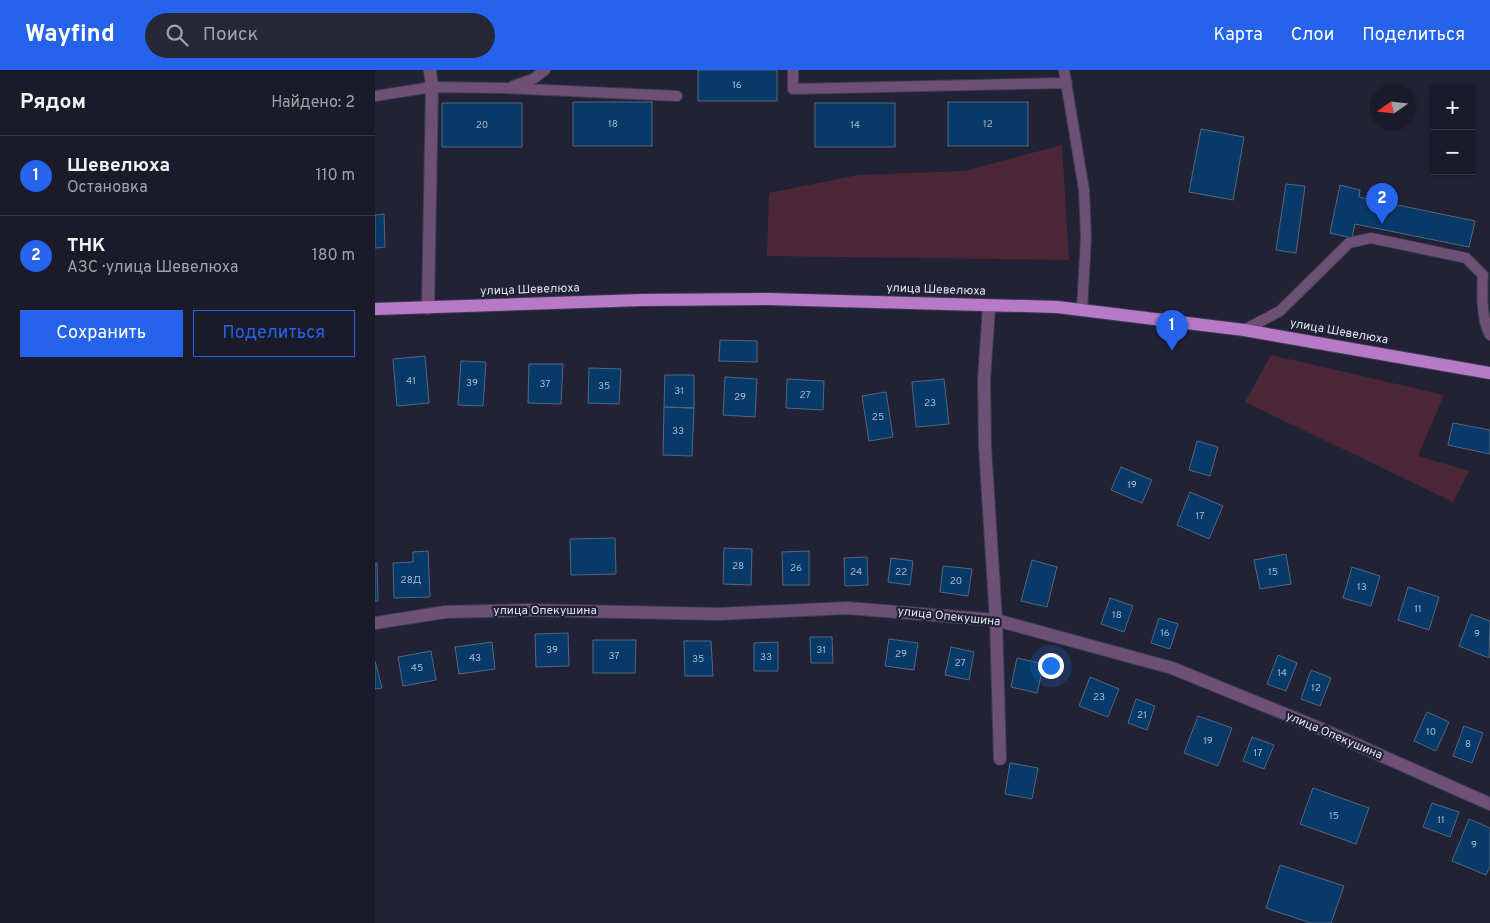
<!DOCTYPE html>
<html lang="ru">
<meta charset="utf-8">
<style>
body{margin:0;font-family:Overpass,sans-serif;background:#272735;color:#f1f3f6}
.controls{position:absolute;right:15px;top:15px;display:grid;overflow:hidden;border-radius:0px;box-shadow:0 1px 4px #0004}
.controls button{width:45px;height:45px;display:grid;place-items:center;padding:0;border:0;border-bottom:1px solid #383846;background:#1a1a29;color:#f1f3f6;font:25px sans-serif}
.compass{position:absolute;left:995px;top:15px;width:45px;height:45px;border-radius:50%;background:#1a1a29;box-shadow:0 1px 4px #0004;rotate:256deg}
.you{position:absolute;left:675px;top:595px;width:18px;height:18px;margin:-12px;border:4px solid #fff;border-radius:50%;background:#1a73e8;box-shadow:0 0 0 8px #1a73e833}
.badge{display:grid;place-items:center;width:32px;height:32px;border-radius:50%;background:#2563eb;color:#fff;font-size:16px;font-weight:700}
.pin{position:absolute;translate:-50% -41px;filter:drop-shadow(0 1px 2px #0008)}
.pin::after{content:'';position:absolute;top:26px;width:18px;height:15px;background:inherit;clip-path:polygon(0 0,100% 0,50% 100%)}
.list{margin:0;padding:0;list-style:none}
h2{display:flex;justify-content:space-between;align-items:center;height:65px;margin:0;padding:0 20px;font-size:21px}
h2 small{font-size:16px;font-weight:400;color:#9fa1a8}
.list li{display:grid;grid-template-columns:32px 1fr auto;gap:15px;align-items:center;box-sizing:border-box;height:80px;padding:0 20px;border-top:1px solid #383846}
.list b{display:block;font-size:19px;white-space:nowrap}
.list p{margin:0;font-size:16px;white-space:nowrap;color:#9fa1a8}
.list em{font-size:16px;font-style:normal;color:#9fa1a8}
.actions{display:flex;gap:10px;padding:15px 20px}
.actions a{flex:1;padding:11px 0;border:1px solid #2563eb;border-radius:0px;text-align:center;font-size:18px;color:#2563eb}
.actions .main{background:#2563eb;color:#fff}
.icon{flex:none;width:28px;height:28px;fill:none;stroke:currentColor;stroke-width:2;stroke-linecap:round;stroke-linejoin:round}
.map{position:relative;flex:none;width:1115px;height:853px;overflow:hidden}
header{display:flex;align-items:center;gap:30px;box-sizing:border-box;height:70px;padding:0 25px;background:#2563eb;color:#fff}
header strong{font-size:24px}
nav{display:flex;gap:28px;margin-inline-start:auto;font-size:18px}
.search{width:350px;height:45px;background:#272735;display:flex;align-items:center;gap:12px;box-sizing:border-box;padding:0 18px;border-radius:28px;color:#9fa1a8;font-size:19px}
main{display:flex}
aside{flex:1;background:#1a1a29}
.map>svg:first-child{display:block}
.green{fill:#4b2637}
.building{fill:#073a68;stroke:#54667b}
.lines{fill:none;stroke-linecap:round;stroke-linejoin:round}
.lane-casing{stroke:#3d3d51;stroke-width:12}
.street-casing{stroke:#3d3d51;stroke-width:14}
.primary-casing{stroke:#3d3d51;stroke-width:14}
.lane{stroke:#6e5076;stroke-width:10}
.street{stroke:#6e5076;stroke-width:12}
.primary{stroke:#b779c8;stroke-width:12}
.labels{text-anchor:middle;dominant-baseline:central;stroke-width:4.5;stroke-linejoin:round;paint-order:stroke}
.number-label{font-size:10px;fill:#abb8ce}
.street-label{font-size:12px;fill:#e2e2f0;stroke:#222237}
</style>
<header>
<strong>Wayfind</strong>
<div class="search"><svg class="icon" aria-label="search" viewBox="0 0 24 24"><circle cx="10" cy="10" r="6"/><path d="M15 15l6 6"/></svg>Поиск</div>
<nav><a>Карта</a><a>Слои</a><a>Поделиться</a></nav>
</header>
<main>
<aside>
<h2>Рядом<small>Найдено: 2</small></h2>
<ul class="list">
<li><span class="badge">1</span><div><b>Шевелюха</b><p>Остановка</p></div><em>110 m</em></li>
<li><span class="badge">2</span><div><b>ТНК</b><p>АЗС · улица Шевелюха</p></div><em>180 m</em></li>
</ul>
<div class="actions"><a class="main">Сохранить</a><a>Поделиться</a></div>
</aside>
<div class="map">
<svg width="1115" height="853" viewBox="0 0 1115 853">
<rect width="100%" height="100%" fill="#222237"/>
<path class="green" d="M687 75 694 190 392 186 394 123 483 105 590 101Z
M896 285 1069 325 1043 386 1094 401 1078 432 870 332Z"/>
<path class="building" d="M323 0H402V31H323Z
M198 32H277V76H198Z
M573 32H653V76H573Z
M67 33H147V77H67Z
M440 33H520V77H440Z
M826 59 869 67 858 130 814 122Z
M911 114 930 116 921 183 901 180Z
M965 115 985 120 984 127 1100 151 1094 177 980 154 977 168 955 163Z
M9 144 10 177 0 178V145Z
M345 270 382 271V292L344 291Z
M50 286 54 333 22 336 18 289Z
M86 291 111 292 108 336 83 335Z
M154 294H188L186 334 153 333Z
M214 298 246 299 244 334 213 333Z
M290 305H319V338L289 337Z
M350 307 382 309 380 347 348 345Z
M412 309 449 311 448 340 411 338Z
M569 309 574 354 541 357 537 312Z
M511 322 518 367 494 371 487 326Z
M289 337 319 338 317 386 288 385Z
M1078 353 1115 360V384L1073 375Z
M822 371 843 377 835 406 814 400Z
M746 397 777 410 767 433 736 420Z
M815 422 848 436 834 469 802 455Z
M240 468 241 504 196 505 195 469Z
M349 478 377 479 376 515 348 514Z
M53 481 55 527 19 528 18 493 38 492V482Z
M434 481V515H408L407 482Z
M911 484 916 514 885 519 879 490Z
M492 487 493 515 470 516 469 488Z
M516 488 538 491 535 515 513 512Z
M657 490 682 497 672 537 646 531Z
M0 493H2L3 531H0Z
M568 496 597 499 593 526 565 522Z
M977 497 1005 506 996 536 968 528Z
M1033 517 1064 527 1054 560 1023 550Z
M735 528 758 536 749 562 726 554Z
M1096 544 1115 551 1114 588 1084 576Z
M784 548 803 554 795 579 776 573Z
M193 563 194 596 161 597 160 564Z
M435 567H457L458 593H436Z
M514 569 543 573 539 600 510 596Z
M218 570H261L260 603H218Z
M309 571H336L338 606H310Z
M117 572 120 599 84 604 80 577Z
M403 572V601H379V573Z
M576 577 599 582 594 610 570 605Z
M56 581 61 610 28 616 23 587Z
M903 585 922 593 911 621 892 614Z
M642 588 669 594 662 623 636 617Z
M0 591 7 618 0 619Z
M936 600 956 608 945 636 926 629Z
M715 607 744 619 733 647 704 636Z
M761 629 780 636 772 660 753 653Z
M1052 642 1074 652 1061 681 1039 671Z
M823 646 857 658 843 696 809 683Z
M1089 656 1108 663 1097 693 1078 686Z
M877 667 899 675 889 699 868 691Z
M635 693 663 698 657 729 630 724Z
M938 718 994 738 981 774 925 754Z
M1057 733 1084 742 1075 767 1048 757Z
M1094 749 1115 758V796L1111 805 1077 791Z
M905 795 969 816 956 853H936L891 838Z"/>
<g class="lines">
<defs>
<path id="lane" d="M418 0V19L692 13
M689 0 709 120 711 167 707 240
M138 16 158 9 170 0
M0 26 57 17 128 18 302 26
M869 260 905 241 974 173 996 168 1091 188 1108 205C1107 224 1106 248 1115 265"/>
<path id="street" d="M614 237 609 310 610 377 621 550 625 689
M53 238 57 17 55 0
M0 553 70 542 153 540 343 544 472 538 621 550 797 598 942 657 1115 734"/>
<path id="primary" d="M0 239 267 230 393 229 682 237 869 260 1115 303"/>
</defs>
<use href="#lane" class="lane-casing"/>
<use href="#street" class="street-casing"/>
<use href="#primary" class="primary-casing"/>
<use href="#lane" class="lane"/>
<use href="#street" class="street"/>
<use href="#primary" class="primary"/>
</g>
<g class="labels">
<g class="number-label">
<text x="362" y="15">16</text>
<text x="238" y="54">18</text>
<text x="613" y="54">12</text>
<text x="107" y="55">20</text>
<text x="480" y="55">14</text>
<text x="36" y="311">41</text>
<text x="97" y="313">39</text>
<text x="170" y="314">37</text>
<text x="229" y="316">35</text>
<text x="304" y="321">31</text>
<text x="430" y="325">27</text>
<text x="365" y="327">29</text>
<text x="555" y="333">23</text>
<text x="503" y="347">25</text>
<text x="303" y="361">33</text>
<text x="757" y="415">19</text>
<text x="825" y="446">17</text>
<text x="363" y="496">28</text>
<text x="421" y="498">26</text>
<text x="481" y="502">24</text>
<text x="526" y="502">22</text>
<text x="898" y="502">15</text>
<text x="36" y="510">28Д</text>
<text x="581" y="511">20</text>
<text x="987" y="517">13</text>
<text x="1043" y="539">11</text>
<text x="742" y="545">18</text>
<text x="790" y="563">16</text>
<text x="1102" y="564">9</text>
<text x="177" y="580">39</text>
<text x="446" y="580">31</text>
<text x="526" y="584">29</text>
<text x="239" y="586">37</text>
<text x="391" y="587">33</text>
<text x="100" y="588">43</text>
<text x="323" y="589">35</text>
<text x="585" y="593">27</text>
<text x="42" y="598">45</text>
<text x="907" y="603">14</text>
<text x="941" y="618">12</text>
<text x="724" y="627">23</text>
<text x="767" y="645">21</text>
<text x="1056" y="662">10</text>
<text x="833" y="671">19</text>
<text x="1093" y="674">8</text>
<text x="883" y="683">17</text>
<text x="959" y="746">15</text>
<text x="1066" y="750">11</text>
<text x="1099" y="775">9</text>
</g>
<g class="street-label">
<text transform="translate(155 220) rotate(-2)">улица Шевелюха</text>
<text transform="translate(561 220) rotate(2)">улица Шевелюха</text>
<text transform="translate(964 262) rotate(10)">улица Шевелюха</text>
<text x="170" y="541">улица Опекушина</text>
<text transform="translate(574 547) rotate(6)">улица Опекушина</text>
<text transform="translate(959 666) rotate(23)">улица Опекушина</text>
</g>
</g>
</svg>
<div class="controls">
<button>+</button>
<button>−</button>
</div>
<svg class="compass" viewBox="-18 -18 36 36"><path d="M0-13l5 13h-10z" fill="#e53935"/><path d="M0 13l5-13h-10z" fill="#9fa1a8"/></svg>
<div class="you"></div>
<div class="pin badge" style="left:797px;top:281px">1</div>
<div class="pin badge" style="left:1007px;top:154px">2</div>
</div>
</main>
